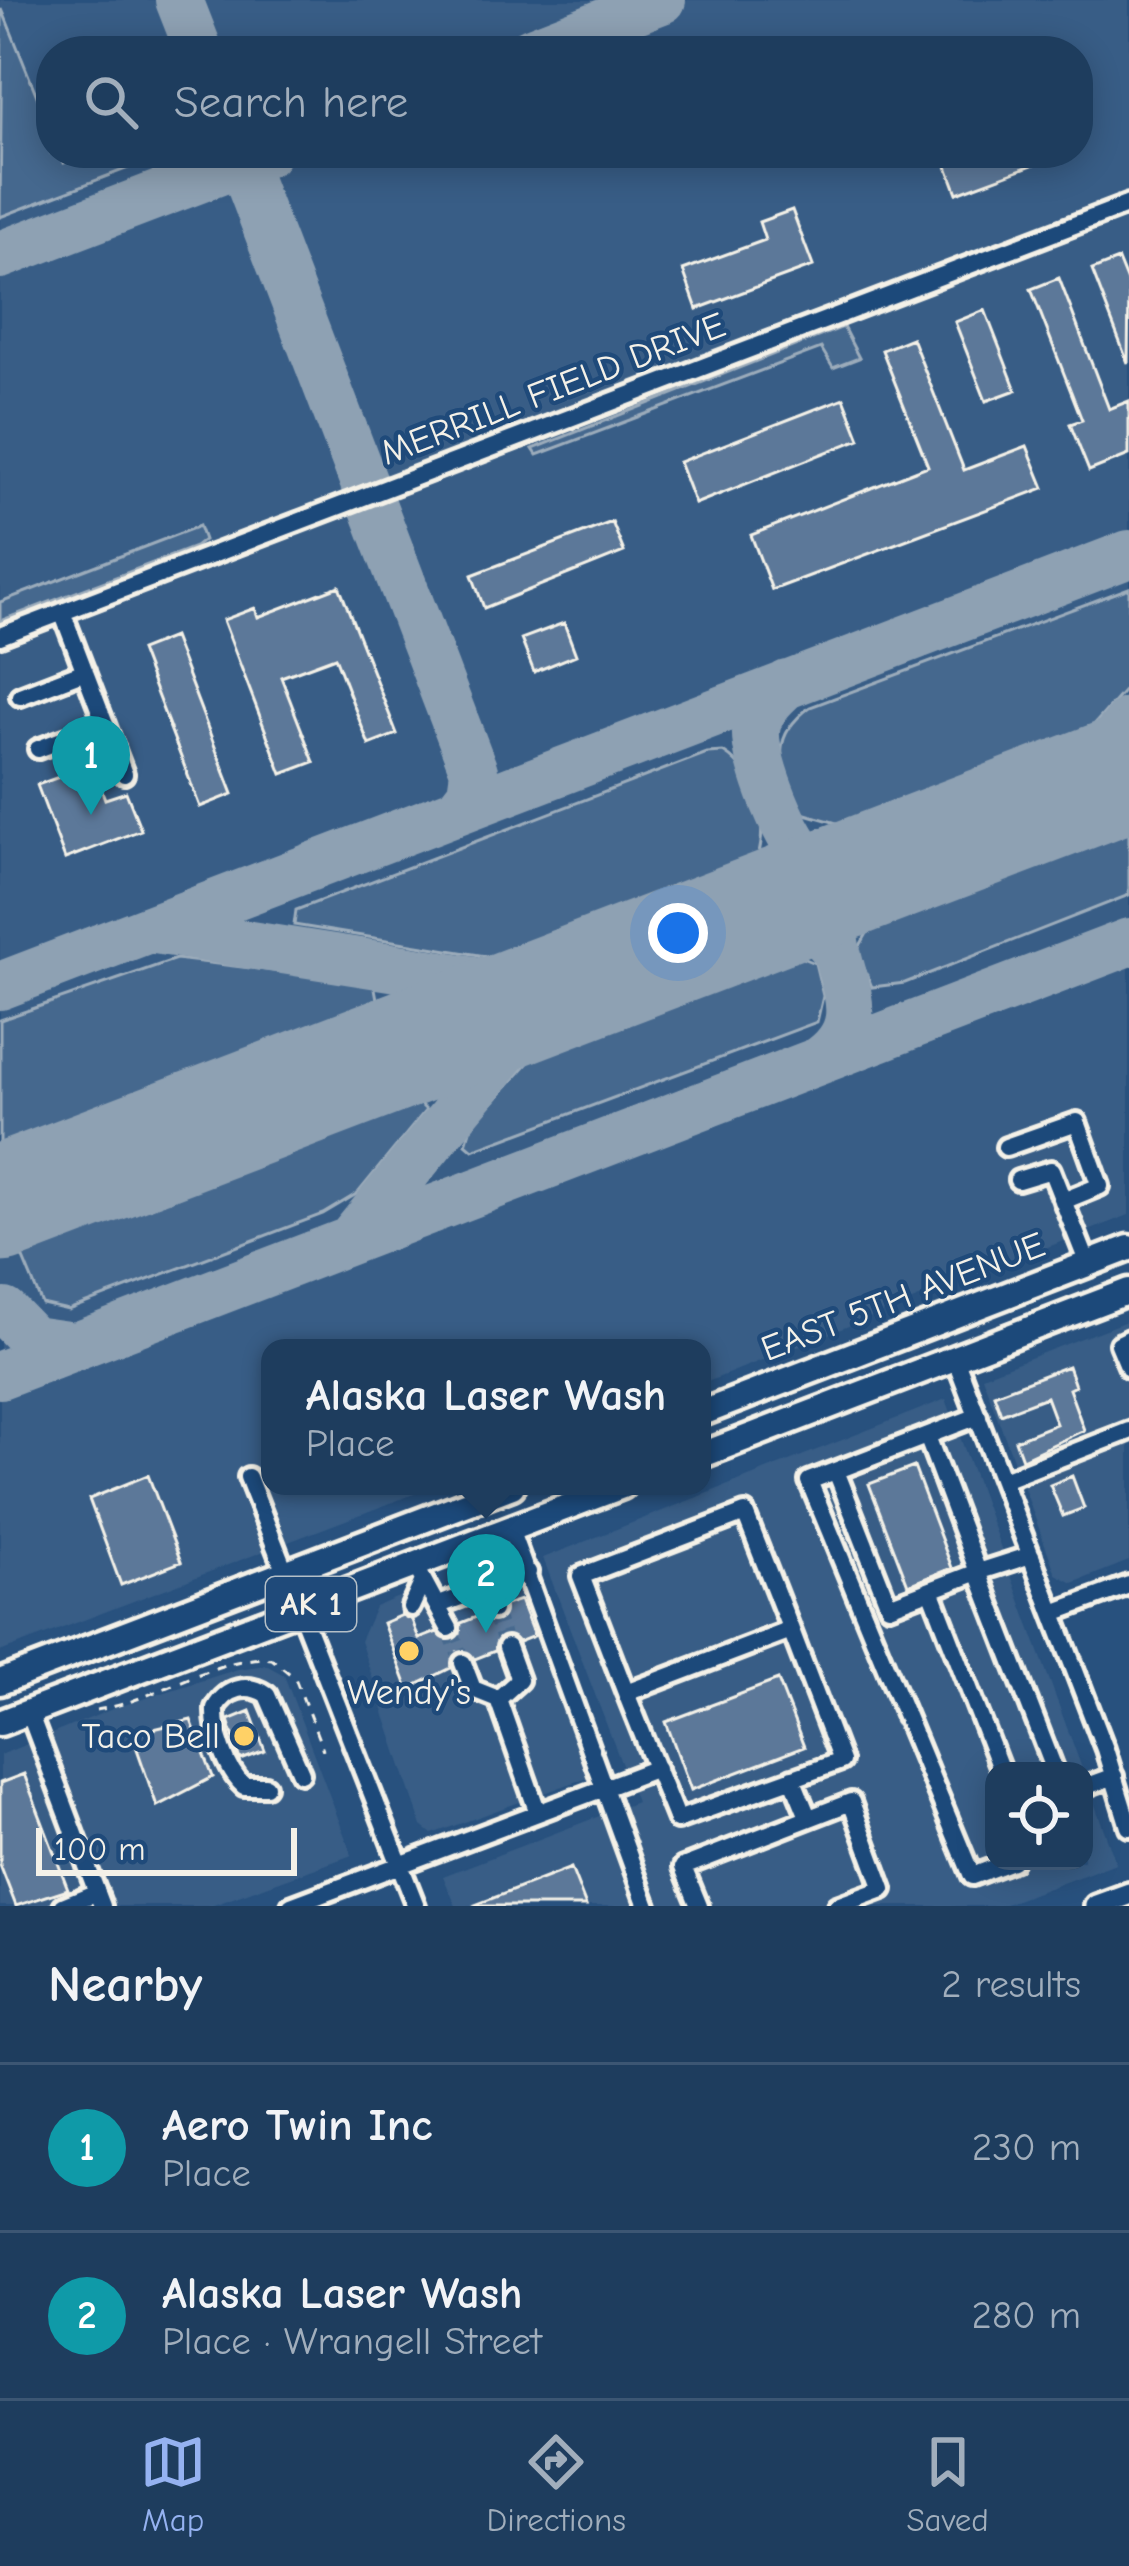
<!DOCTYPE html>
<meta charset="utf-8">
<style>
body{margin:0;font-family:"Comic Neue",sans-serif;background:#264464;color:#f1f3f6}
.controls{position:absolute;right:36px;bottom:36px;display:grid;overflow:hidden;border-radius:24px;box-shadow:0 6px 30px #0003}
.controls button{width:108px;height:108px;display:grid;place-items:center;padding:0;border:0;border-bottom:3px solid #3c5673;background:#1e3d5e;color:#f1f3f6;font:60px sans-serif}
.scale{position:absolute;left:36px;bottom:30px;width:261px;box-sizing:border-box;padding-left:12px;border:6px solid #f4f1e8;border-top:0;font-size:33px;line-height:42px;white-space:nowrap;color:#f4f1e8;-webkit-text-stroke:9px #1f4a7a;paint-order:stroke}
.you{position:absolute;left:678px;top:933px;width:42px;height:42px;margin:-30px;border:9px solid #fff;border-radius:50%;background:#1a73e8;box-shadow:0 0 0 18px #1a73e833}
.badge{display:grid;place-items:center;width:78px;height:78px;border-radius:50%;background:#95b2f1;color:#fff;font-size:39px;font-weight:700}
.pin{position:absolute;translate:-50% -99px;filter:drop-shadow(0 3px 6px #0008)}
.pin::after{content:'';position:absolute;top:63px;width:42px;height:36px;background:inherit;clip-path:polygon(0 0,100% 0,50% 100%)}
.popup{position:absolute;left:261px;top:1339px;width:450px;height:156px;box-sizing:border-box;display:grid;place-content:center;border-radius:24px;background:#1e3d5e;filter:drop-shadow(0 3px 9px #0005);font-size:39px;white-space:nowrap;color:#a1aebc}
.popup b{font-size:45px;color:#f1f3f6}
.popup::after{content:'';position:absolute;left:50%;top:100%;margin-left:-24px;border:24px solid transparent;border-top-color:#1e3d5e}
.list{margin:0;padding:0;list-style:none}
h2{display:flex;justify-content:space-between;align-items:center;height:156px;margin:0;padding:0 48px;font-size:51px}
h2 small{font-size:39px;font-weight:400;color:#a1aebc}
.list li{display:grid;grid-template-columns:78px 1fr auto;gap:36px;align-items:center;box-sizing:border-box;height:168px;padding:0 48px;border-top:3px solid #3c5673}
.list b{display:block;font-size:45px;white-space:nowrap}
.list p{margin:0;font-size:39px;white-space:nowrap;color:#a1aebc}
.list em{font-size:39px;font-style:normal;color:#a1aebc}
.icon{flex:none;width:66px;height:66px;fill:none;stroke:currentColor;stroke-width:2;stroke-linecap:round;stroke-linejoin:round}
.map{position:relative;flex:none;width:1129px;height:1906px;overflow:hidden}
.search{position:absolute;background:#1e3d5e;box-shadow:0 6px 30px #0003;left:36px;right:36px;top:36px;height:132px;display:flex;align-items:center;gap:30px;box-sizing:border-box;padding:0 42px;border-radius:48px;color:#a1aebc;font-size:45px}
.sheet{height:492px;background:#1e3d5e}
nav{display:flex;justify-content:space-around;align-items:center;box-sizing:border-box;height:168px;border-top:3px solid #3c5673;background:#1e3d5e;font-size:33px;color:#a1aebc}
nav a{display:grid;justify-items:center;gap:6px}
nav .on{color:#95b2f1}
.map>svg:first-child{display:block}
.built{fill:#375d86;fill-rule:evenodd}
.green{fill:#45688e;stroke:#9cacbb;stroke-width:3}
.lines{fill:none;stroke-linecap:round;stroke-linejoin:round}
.taxiway{stroke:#8ea1b3;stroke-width:48}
.runway{stroke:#8ea1b3;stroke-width:117}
.building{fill:#5b7899;stroke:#f4f1e8;stroke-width:3}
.minor-tunnel{stroke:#47698e;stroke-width:16;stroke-dasharray:16 8;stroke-linecap:butt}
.minor-casing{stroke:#f4f1e8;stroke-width:26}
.major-casing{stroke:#f4f1e8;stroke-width:30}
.highway-casing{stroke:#f4f1e8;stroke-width:33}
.path{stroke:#f4f1e8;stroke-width:3;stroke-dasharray:9 9;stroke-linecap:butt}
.minor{stroke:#1f4a7a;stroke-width:16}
.major{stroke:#1f4a7a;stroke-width:21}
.highway{stroke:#1f4a7a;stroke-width:24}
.poi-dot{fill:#ffd166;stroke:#1f4a7a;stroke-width:4.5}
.labels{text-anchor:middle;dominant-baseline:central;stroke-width:9;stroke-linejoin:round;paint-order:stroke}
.shield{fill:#1f4a7a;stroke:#b4bfc7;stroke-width:3}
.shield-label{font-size:33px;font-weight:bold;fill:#f4f1e8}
.street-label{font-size:36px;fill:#f4f1e8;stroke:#1f4a7a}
.poi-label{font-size:36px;fill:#f4f1e8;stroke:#1f4a7a}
</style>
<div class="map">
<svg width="1129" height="1906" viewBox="0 0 1129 1906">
<rect width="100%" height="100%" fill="#28517e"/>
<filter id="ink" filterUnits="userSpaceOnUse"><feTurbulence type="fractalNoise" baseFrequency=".00833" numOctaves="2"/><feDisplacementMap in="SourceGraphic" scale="24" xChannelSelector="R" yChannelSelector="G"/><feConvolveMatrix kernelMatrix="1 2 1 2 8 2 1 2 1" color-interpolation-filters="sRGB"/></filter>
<g filter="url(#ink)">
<path class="built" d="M0 0H1129V1215L702 1384V1348H270V1486H435L0 1652ZM51 51H1078V153H51Z
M1129 1320V1561L1073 1583 1056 1574 982 1376Z
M946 1399 1083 1771H994V1861H1084V1775L1116 1863 1000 1906H456L443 1876 636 1802 543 1558Z
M513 1565 591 1776 432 1834 422 1826 360 1641 375 1607 410 1592 416 1599Z
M266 1665 284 1675 352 1855 211 1906H0V1755L115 1708 238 1669Z"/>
<path class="green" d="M2 9 51 131V153H60L64 163 88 153H144L147 161 0 217Z
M843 327 859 358 833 368 821 348 537 455 533 449Z
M199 526 204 540 195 547 0 621V602Z
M1129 588V685L1084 736 840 824 802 813C784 768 764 742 810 707Z
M723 752C756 772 768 822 758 857L498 958 294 925 296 910 707 753Z
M1129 826V895L905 983 872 987 857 951 874 921Z
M790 953 815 963 823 996 817 1022 473 1150 466 1144 471 1127 543 1046Z
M176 959 374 983 378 1004 0 1150V1020Z
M417 1101 426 1110 358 1193 323 1214 68 1310 42 1304 22 1256 33 1242Z"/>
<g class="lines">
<path class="taxiway" d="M179 0 199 51
M531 51 662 0
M238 153 474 771 471 793 458 810
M0 255 267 153
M787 684C772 697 758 711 756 731 754 760 788 846 811 862 829 874 847 873 867 872
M1045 805 1089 799 1129 803
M1040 806 1093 766 1129 721
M749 917C786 911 809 917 833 947
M155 930 519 987 581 982
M0 986 1129 554
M819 1061C901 1005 781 937 867 872
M0 1217 32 1192
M354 1236 534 1016 581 982
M5 1312 32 1340 75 1346
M0 1375 1129 942"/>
<path class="runway" d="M0 1204 1129 772"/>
</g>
<path class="building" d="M942 153H1062V154L957 193Z
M792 210 813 266 697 309 683 270 765 240 759 222Z
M1118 260 1129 287 1128 363 1092 270Z
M1059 278 1109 409 1129 401V455L1089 471 1070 424 1082 420 1031 289Z
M985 310 1016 390 986 401 955 322Z
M912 338 964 470 1027 446 1044 488 772 590 751 535 928 466 882 350Z
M844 398 860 439 695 504 679 462Z
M612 522 624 552 484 608 472 575Z
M339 586 397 734 369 745 335 657 281 677 314 762 282 774 223 620 255 608 258 617Z
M564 623 576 655 534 672 521 639Z
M173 637 233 794 200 807 140 650Z
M92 765 105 799 126 792 141 830 65 859 37 785Z
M1068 1366 1075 1386 1069 1389 1084 1430 1022 1459 1015 1440 1056 1424 1046 1397 1001 1414 994 1394Z
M914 1467 952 1568 908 1585 869 1484Z
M148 1475 181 1562 121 1585 89 1499Z
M1072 1476 1084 1508 1063 1516 1050 1485Z
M520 1600 534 1636 519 1642 502 1636 495 1651 475 1659 457 1652 451 1668 408 1689 383 1623 402 1615 412 1620 419 1639 437 1632 450 1641 460 1634 461 1623 481 1615 498 1621 505 1605Z
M778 1680 804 1747 691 1790 666 1722Z
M250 1711 265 1751 241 1760 228 1720Z
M191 1720 213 1777 157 1806 137 1749 150 1744 145 1731Z
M24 1774 68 1889 16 1906 0 1865V1783Z
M571 1868 586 1906H476L475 1905Z"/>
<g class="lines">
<path class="minor-tunnel" d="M493 1610 507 1647
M449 1628 463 1663"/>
<defs>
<path id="minor" d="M62 612 124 774
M0 636 1129 204
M20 696 85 671
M38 749 105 724
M1006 1147 1077 1122 1100 1186 1063 1201
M1018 1180 1051 1170 1088 1264
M1129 1339 1119 1344 1129 1368
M955 1358 1105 1749 1129 1827
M978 1416 809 1481 972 1876 1012 1861
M836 1471 889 1606 978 1572 927 1436
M248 1477 416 1906
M1003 1480 1129 1431
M510 1529 647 1906
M1031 1555 978 1572 1055 1771
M415 1565 449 1628
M485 1588 493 1610
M931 1590 1001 1771
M439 1605 528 1572
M411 1607 422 1583
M1053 1613 1129 1585
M791 1630 841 1761 677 1820 626 1693Z
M463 1663 473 1689 498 1699 538 1813
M626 1693 581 1576 745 1513 791 1630
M498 1699 519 1680 507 1647
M29 1712 102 1906
M792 1778 808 1817
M266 1786H244C226 1770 214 1732 215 1708 226 1688 248 1682 267 1695L301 1773
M1084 1787 1114 1776
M63 1906 97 1892
M291 1906 657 1768
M699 1906 683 1867 851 1802 883 1889 837 1906"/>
<path id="major" d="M1096 1906 1129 1894"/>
<path id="highway" d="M702 1413 1129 1248
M702 1455 1129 1291
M0 1682 512 1486
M0 1723 622 1486"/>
</defs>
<use href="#minor" class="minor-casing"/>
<use href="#major" class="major-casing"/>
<use href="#highway" class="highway-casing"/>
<path class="path" d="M96 1710C151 1703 220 1653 272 1659L295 1678 323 1750"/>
<use href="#minor" class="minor"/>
<use href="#major" class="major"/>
<use href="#highway" class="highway"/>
</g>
</g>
<g class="poi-dot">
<circle cx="409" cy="1651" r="12"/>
<circle cx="244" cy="1736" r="12"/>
</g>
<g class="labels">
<rect class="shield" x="266" y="1577" width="90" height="54" rx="9"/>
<g class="shield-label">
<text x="311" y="1604">AK 1</text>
</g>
<g class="street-label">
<text transform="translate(553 389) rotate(-21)">MERRILL FIELD DRIVE</text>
<text transform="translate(903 1297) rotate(-21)">EAST 5TH AVENUE</text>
</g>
<g class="poi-label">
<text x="409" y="1692">Wendy's</text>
<text x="220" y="1736" text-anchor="end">Taco Bell</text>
</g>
</g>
</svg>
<div class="controls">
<button><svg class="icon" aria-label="locate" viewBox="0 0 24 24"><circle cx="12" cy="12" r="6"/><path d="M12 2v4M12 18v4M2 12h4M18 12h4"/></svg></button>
</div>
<div class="scale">100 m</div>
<div class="you"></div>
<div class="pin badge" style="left:91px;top:815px;background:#0f9aa8">1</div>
<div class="pin badge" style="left:486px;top:1633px;background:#0f9aa8">2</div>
<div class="popup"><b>Alaska Laser Wash</b>Place</div>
<div class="search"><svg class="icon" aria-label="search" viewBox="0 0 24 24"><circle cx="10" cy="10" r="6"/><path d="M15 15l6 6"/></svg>Search here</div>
</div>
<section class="sheet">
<h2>Nearby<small>2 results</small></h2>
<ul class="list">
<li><span class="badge" style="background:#0f9aa8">1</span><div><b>Aero Twin Inc</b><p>Place</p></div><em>230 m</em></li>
<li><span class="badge" style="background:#0f9aa8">2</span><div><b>Alaska Laser Wash</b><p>Place · Wrangell Street</p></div><em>280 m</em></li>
</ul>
</section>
<nav>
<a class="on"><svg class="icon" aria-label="map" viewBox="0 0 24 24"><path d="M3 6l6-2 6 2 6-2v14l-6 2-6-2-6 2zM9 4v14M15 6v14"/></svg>Map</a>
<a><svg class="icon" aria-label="directions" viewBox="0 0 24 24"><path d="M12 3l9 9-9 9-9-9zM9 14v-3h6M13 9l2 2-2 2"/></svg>Directions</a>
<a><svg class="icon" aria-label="saved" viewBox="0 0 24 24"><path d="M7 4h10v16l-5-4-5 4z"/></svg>Saved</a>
</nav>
